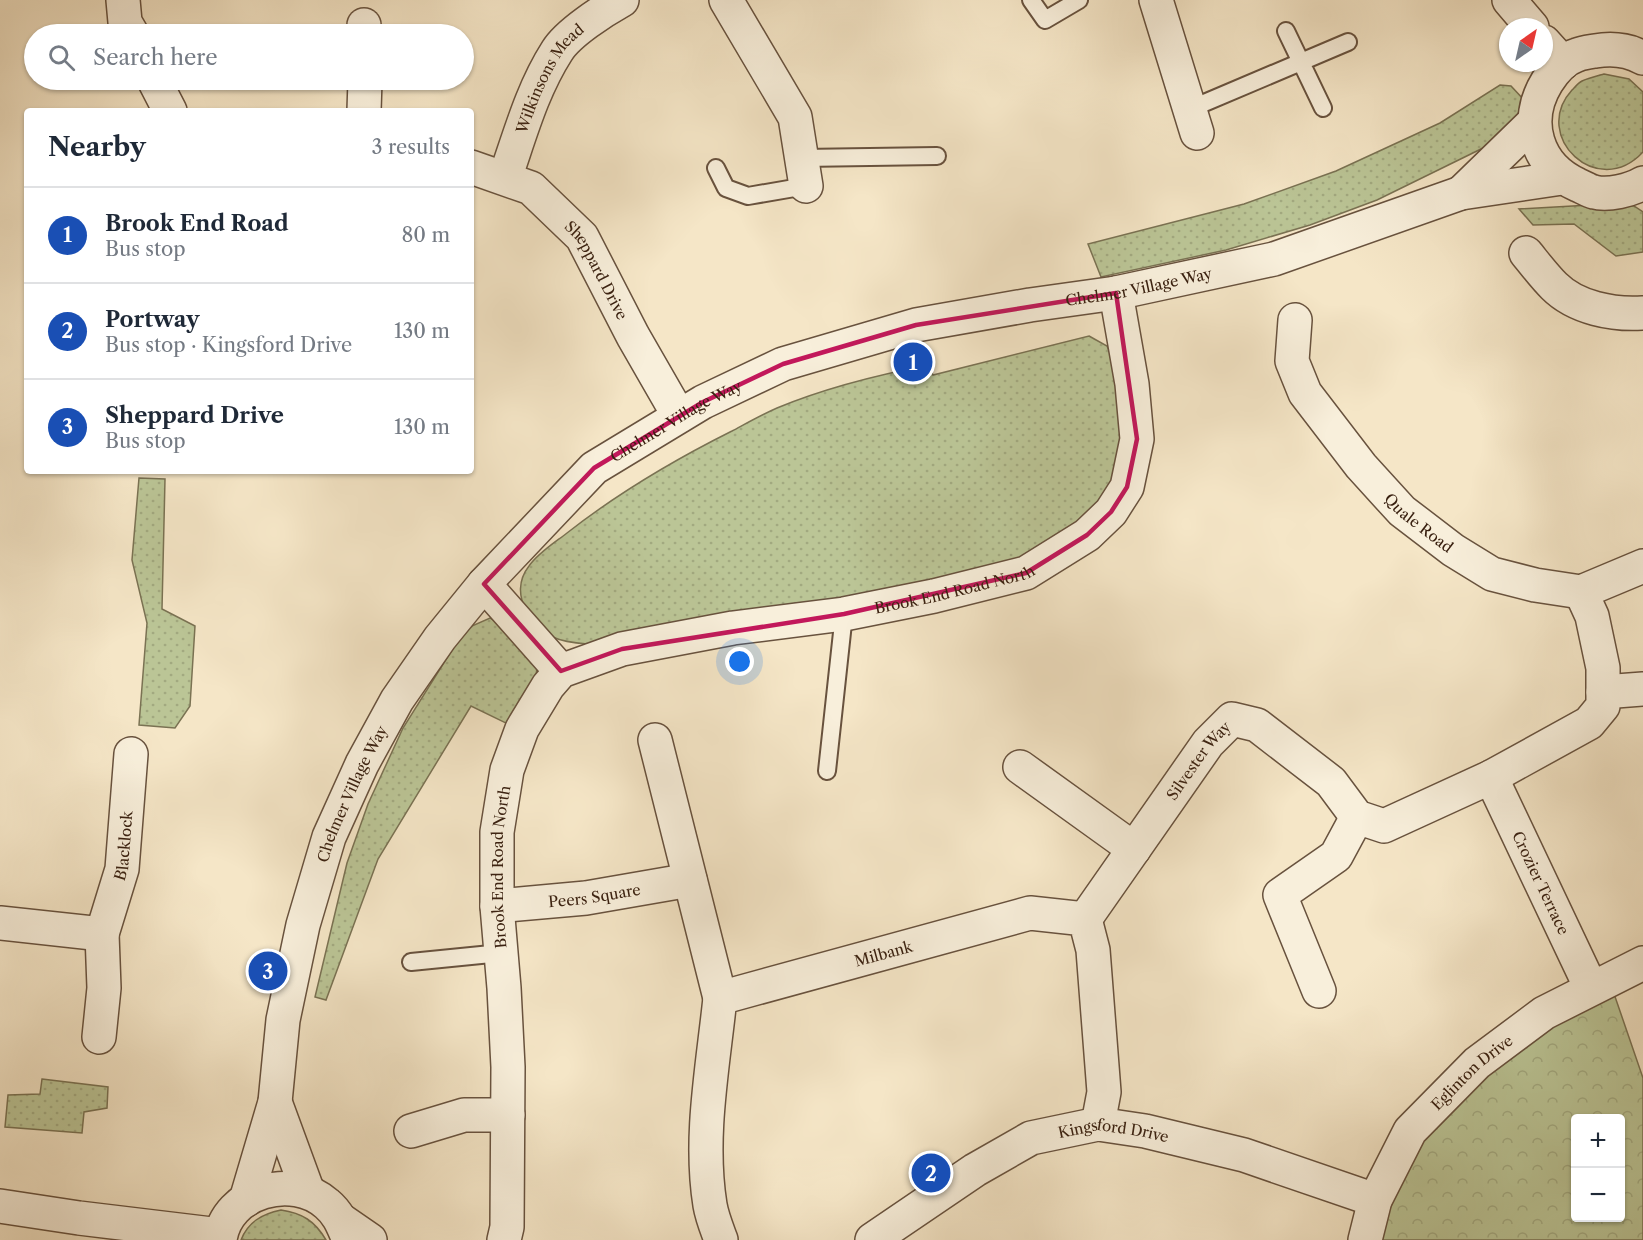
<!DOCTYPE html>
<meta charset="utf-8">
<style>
body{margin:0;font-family:"Libre Caslon Text",serif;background:#f6f6f7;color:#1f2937}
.controls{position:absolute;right:18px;bottom:18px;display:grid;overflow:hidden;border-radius:6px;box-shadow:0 2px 4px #0004}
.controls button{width:54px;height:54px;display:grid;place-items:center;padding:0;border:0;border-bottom:2px solid #e0e1e3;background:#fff;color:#1f2937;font:30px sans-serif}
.compass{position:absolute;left:1499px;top:18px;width:54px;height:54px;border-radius:50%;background:#fff;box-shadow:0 2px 4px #0004;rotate:34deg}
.you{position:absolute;left:740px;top:662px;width:21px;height:21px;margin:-15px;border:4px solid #fff;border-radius:50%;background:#1a73e8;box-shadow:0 0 0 9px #1a73e833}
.badge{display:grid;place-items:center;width:39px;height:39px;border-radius:50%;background:#1a73e8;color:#fff;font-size:20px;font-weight:700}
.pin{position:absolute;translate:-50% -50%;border:3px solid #fff;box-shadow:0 2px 6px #0006}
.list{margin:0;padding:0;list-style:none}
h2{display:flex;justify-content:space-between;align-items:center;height:78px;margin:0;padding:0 24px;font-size:26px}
h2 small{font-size:20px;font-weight:400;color:#747a83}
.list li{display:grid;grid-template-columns:39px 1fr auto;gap:18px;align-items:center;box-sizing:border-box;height:96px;padding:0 24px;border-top:2px solid #e0e1e3}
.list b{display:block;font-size:22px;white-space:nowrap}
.list p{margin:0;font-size:20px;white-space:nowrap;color:#747a83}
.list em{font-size:20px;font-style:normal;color:#747a83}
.icon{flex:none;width:33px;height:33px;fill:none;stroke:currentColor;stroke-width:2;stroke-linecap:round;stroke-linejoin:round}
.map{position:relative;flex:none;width:1643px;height:1240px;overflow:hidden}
.search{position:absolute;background:#fff;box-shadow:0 2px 4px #0004;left:24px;top:24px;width:450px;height:66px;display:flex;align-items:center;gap:15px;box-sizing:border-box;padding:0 21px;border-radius:33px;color:#747a83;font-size:22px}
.panel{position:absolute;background:#fff;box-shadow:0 2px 4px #0004;left:24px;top:108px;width:450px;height:366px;border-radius:6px}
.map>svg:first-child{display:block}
.grass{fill:url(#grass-dots);stroke:#7a7253;stroke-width:1.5}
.park{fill:url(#park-crowns);stroke:#7a7253;stroke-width:1.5;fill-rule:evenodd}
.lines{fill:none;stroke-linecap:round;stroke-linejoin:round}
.service-casing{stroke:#68523e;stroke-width:20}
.minor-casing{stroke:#68523e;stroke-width:36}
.tertiary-casing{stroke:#68523e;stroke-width:36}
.service{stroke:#f8efdb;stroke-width:16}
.minor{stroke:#f8efdb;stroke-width:33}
.tertiary{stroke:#f8efdb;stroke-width:33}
.marked{fill:none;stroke:#c2185b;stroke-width:4.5;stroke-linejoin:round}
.labels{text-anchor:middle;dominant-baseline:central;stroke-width:4.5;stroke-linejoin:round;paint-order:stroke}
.street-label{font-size:15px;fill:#392010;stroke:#f8efdb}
</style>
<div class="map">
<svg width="1643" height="1240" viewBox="0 0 1643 1240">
<defs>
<pattern id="grass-dots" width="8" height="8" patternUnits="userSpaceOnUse" patternTransform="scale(1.5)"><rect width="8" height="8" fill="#bbc596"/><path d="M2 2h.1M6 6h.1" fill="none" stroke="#a2a980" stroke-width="1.8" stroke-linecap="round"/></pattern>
<pattern id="park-crowns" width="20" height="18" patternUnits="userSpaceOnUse" patternTransform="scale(1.5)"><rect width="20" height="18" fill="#bbc596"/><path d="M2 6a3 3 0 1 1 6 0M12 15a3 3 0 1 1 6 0" fill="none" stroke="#a2a980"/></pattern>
</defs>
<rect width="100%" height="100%" fill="#f5e6c7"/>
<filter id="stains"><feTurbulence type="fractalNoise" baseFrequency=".00333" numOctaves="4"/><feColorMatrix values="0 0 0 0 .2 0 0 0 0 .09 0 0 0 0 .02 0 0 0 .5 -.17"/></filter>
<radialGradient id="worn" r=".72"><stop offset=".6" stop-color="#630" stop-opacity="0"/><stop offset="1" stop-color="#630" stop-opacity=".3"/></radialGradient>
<path class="grass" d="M1604 74 1629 79 1643 92V152C1598 201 1530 136 1572 90 1575 87 1578 83 1582 81 1589 78 1597 76 1604 74Z
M1500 85 1511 86 1524 100 1515 121 1483 148 1377 200 1310 225 1226 250 1101 277 1088 244 1244 204 1336 171 1440 123Z
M1608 204 1634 206 1643 212V252L1616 256 1574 224 1533 225 1519 209Z
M1089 336 1107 346 1116 367 1125 454 1100 510 1047 550 948 586 587 644C561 642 541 638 527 612 518 597 518 580 529 566 538 553 554 543 567 533 618 493 674 460 732 431 747 423 761 415 777 408 825 388 877 375 929 365L933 375Z
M139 478 165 479 162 609 195 626 190 706 175 728 139 725 147 623 132 560Z
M490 618 505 626 537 667 535 686 510 725 471 706 378 859 326 1000 315 997 347 863 368 804 403 728 465 629Z
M42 1079 108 1087 107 1108 84 1112 82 1133 5 1127 8 1095 40 1094Z
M281 1210C302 1213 315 1221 326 1240H241C248 1222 262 1214 281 1210Z"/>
<path class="park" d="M1611 985 1643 1078V1240H1379L1409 1151 1445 1100ZM1576 1118H1620V1218H1576Z"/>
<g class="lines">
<defs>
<path id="service" d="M1031 0 1045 20 1079 0
M1286 31 1323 108
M1190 109 1348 42
M802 158 937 156
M716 168 726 188 748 196 806 186
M827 771 844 614
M411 962 501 953"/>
<g id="minor">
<path d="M123 0 125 22 132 34"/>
<path d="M726 0 795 117 806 186"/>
<path d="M1156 0 1197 133"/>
<path d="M1509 0 1532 27"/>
<path d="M364 25V34"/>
<path d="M1544 42 1563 63"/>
<path d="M154 80 170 111"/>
<path d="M364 111 365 80"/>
<path id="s1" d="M471 167 531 188 582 237 633 336 679 416"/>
<path id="s2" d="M505 178C520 135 532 90 557 51 568 33 604 10 622 0"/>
<path d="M1526 253C1535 264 1544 276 1554 286 1576 308 1613 315 1643 313"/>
<path id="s3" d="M1295 320 1292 361 1305 393 1361 466 1402 511 1453 550 1492 574 1535 585 1581 592 1643 566"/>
<path d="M484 584 561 671"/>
<path d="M1603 692 1643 689"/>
<path d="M655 740 720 998"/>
<path d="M1020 767 1134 849"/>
<path id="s4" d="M1491 777 1591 988"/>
<path id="s5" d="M497 906 586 898 690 880"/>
<path id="s6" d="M1085 919 1208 743 1232 719 1257 725 1331 782 1357 817 1384 826 1491 777 1589 723 1603 706V668L1592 616 1581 592"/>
<path id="s7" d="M0 923 102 934 122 869 131 754"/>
<path d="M1319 991 1280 895 1336 856 1357 817"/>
<path d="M99 1037 104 988 102 934"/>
<path d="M411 1131 464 1115H508"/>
<path d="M0 1206 79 1218 220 1235"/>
<path d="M341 1220 370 1240"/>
<path id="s8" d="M504 1240 507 1227 508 1067 504 988 497 906V832L507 770 522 729 548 686 561 671 622 649 733 628 844 614 934 596 1026 573 1087 535 1111 512 1127 487 1137 439 1132 384 1116 293"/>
<path id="s9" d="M721 1240C717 1229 712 1217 710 1205 699 1137 713 1066 720 998L1030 913 1085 919 1093 950 1104 1092 1098 1124"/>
<path id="s10" d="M872 1240 975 1170 1031 1138 1098 1124 1145 1131 1244 1155 1375 1200"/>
<path id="s11" d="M1365 1240 1375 1200 1410 1131 1477 1063 1544 1013 1643 963"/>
</g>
<g id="tertiary">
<path d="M1643 58C1627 49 1612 48 1595 51 1589 52 1582 53 1577 55 1564 59 1554 71 1547 82 1523 121 1536 166 1578 185 1583 187 1589 191 1594 192 1608 196 1631 190 1643 183"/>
<path d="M1461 193 1534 122"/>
<path d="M275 1102 308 1192"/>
<path id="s12" d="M246 1200 275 1102 283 1020 303 925 329 837 362 764 397 700 440 638 484 584 594 468 703 402 783 364 916 325 1030 305 1116 293 1274 259 1461 193 1562 178"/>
<path d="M220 1240C226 1191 293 1173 327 1204 339 1214 343 1226 349 1240"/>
</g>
</defs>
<use href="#service" class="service-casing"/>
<use href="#minor" class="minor-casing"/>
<use href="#tertiary" class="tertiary-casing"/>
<use href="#service" class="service"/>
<use href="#minor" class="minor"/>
<use href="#tertiary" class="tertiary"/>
</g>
<path class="marked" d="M1116 293 1137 439 1127 487 1111 512 1087 535 1026 573 844 614 622 649 561 671 484 584 594 468 703 402 783 364 916 325Z"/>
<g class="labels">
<g class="street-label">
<text stroke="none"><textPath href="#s2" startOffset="110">Wilkinsons Mead</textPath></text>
<text stroke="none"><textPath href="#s1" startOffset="170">Sheppard Drive</textPath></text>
<text stroke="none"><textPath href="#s12" startOffset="1412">Chelmer Village Way</textPath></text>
<text stroke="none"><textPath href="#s12" startOffset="926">Chelmer Village Way</textPath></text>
<text stroke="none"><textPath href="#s3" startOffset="249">Quale Road</textPath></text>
<text stroke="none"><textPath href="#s8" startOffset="988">Brook End Road North</textPath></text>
<text stroke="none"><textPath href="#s6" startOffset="195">Silvester Way</textPath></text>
<text stroke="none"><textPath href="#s12" startOffset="422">Chelmer Village Way</textPath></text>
<text stroke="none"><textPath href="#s7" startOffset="194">Blacklock</textPath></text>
<text stroke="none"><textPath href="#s8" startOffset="374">Brook End Road North</textPath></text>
<text stroke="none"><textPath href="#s4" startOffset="117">Crozier Terrace</textPath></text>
<text stroke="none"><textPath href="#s5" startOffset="98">Peers Square</textPath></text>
<text stroke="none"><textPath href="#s9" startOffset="414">Milbank</textPath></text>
<text stroke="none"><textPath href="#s11" startOffset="204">Eglinton Drive</textPath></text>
<text stroke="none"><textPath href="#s10" startOffset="273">Kingsford Drive</textPath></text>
</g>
</g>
<rect width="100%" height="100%" filter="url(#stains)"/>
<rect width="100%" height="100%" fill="url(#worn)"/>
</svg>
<div class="controls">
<button>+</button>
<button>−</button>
</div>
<svg class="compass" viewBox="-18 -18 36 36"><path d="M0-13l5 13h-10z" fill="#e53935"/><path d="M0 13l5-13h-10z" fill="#747a83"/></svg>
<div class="you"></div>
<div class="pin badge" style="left:913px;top:362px;background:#1a4fb4">1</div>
<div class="pin badge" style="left:931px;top:1173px;background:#1a4fb4">2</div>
<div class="pin badge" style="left:268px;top:971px;background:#1a4fb4">3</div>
<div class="search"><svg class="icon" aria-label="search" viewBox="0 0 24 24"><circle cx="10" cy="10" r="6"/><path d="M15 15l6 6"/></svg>Search here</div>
<section class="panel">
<h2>Nearby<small>3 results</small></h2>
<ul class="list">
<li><span class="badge" style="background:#1a4fb4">1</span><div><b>Brook End Road</b><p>Bus stop</p></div><em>80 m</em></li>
<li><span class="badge" style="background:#1a4fb4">2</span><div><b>Portway</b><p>Bus stop · Kingsford Drive</p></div><em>130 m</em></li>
<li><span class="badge" style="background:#1a4fb4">3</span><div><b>Sheppard Drive</b><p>Bus stop</p></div><em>130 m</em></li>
</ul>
</section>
</div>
